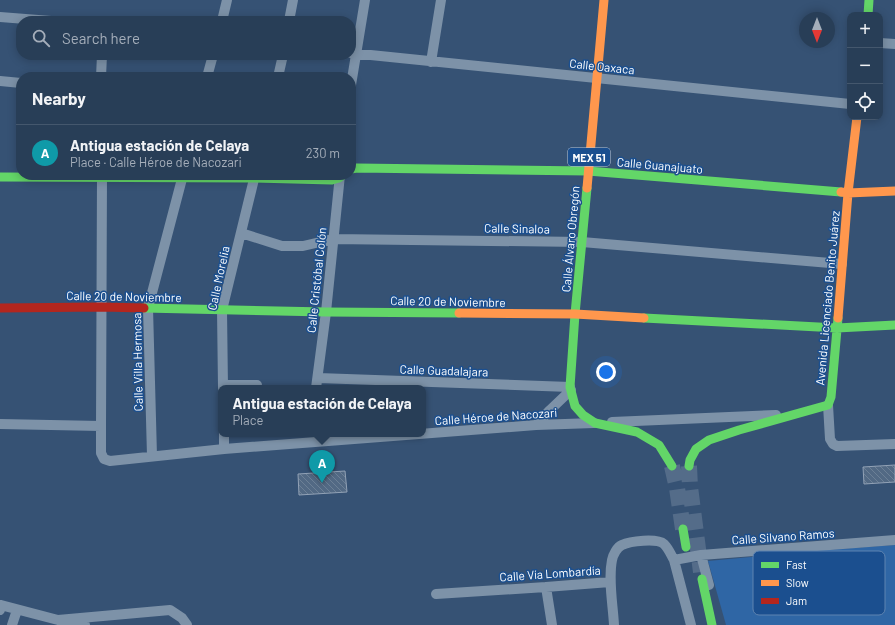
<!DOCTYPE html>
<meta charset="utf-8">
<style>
body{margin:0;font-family:Barlow,sans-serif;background:#344961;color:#f1f3f6}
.controls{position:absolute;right:12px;top:12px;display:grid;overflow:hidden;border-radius:8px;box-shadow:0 2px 10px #0003}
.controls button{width:36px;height:36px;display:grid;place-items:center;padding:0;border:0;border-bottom:1px solid #44576d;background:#283e57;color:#f1f3f6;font:20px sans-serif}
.compass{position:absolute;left:799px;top:12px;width:36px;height:36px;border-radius:50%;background:#283e57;box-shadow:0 2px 10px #0003;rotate:180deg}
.you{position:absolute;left:606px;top:372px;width:14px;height:14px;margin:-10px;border:3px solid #fff;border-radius:50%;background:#1a73e8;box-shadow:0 0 0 6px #1a73e833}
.badge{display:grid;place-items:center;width:26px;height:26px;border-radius:50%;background:#8abfa5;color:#fff;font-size:13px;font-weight:700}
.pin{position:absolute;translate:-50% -33px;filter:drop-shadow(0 1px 2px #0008)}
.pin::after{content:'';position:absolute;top:21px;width:14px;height:12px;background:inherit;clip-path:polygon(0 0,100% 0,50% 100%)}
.popup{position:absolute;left:218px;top:385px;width:208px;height:52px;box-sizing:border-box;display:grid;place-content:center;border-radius:8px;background:#283e57;filter:drop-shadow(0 1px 3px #0005);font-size:13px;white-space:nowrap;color:#a5aeba}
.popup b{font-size:15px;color:#f1f3f6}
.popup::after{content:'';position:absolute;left:50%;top:100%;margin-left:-8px;border:8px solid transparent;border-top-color:#283e57}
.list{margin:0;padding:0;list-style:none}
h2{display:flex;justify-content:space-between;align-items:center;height:52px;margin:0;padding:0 16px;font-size:17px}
h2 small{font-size:13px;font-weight:400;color:#a5aeba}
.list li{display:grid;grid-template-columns:26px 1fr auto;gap:12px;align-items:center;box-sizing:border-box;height:56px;padding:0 16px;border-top:1px solid #44576d}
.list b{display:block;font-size:15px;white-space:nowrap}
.list p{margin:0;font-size:13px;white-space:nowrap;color:#a5aeba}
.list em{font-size:13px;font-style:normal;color:#a5aeba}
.icon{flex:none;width:22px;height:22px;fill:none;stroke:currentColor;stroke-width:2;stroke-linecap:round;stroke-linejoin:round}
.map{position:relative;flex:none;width:895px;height:625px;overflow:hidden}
.search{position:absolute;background:#283e57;box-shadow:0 2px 10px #0003;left:16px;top:16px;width:340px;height:44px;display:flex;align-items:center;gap:10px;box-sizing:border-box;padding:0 14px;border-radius:16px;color:#a5aeba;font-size:15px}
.panel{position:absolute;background:#283e57;box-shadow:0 2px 10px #0003;left:16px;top:72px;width:340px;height:108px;border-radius:16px}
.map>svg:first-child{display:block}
.park{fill:#2f66a5}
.building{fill:url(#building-back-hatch);stroke:#92a2b6}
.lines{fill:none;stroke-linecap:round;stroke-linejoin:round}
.primary-tunnel{stroke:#546c89;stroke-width:16;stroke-dasharray:16 8;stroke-linecap:butt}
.street{stroke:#7d92a8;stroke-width:10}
.fast{stroke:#63d668;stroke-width:9}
.slow{stroke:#ff974d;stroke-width:9}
.jam{stroke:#b3261e;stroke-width:9}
.labels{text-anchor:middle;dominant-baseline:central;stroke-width:3;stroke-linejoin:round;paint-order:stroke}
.shield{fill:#1b4f8f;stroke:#bbcadd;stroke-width:1}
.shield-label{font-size:11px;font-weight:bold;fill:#fff}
.street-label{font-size:12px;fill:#fff;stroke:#1b4f8f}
.key{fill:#1b4f8f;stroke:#5f84b1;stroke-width:1}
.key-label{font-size:11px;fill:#fff}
</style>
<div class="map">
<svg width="895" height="625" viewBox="0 0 895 625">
<defs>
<pattern id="building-back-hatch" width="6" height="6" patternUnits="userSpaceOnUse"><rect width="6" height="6" fill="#526984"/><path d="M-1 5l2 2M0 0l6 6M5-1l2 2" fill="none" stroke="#6c8096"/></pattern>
</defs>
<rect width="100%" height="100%" fill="#365274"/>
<path class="park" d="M895 545V625H726L708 561 823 550Z"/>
<path class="building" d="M895 465V482L864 484 863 467Z
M345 471 347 492 299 495 298 474Z"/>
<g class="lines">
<path class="primary-tunnel" d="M672 466 677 488 683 529
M689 466 690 487 701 572"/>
<path class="street" d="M0 17 51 21
M222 21 227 0
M289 21 293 0
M880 43 895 44
M351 53 850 104
M431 62 441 0
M101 77 102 55
M207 77 213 55
M278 77 283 55
M0 81 21 83
M351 85 365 0
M102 175 101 426V453L104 459 110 461 224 449 536 425 594 423
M241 233 282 246H303L333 239 582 242 842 264
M318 378 570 387
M223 385H257
M223 388 222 310 255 175
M316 388 326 312 340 175
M828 405 830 439 833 444 837 446 895 444
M612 422 776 415
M0 424 101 426
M536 425 550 410 571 390
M224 434V449
M152 456 148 308 183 175
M701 555 709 585
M674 560 701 555 895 540
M546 587 552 625
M436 594 546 587 610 582
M0 610 1 605 58 620 85 625
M58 620 170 610 182 618 187 625
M12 625 17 610
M614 625C613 605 608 580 612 560 613 555 617 547 622 545 630 541 657 538 664 544 669 549 671 555 674 560L691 625"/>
<path class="fast" d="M868 15 869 0
M351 169 357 168 588 171 841 192
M0 177 255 178 332 180 339 178 343 175
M587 188 575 314 570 387 575 406 583 415 595 423 637 432 659 445 672 466
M144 308 326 312 459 313
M644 318 837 328 895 325
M689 466 690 460 696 449 709 440 739 430 828 405 831 397 838 318
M683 529 686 547
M702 579 712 625"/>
<path class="slow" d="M587 188 604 0
M841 192 848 193 895 191
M459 313 575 314 644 318
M838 318 848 193 857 117"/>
<path class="jam" d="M0 308 102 307 144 308"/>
</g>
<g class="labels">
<rect class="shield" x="568" y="148" width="42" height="18" rx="3"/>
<g class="shield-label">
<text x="589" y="157">MEX 51</text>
</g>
<g class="street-label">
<text transform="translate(602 66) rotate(6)">Calle Oaxaca</text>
<text transform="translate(660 165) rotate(5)">Calle Guanajuato</text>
<text transform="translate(517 228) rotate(1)">Calle Sinaloa</text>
<text transform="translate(570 239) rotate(-85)">Calle Álvaro Obregón</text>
<text transform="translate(218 278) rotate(-78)">Calle Morelia</text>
<text transform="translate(316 280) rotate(-84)">Calle Cristóbal Colón</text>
<text transform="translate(124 296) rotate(1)">Calle 20 de Noviembre</text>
<text transform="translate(827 298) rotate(-85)">Avenida Licenciado Benito Juárez</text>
<text transform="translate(448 301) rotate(1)">Calle 20 de Noviembre</text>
<text transform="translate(137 362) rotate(-91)">Calle Villa Hermosa</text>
<text transform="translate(444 370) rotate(2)">Calle Guadalajara</text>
<text transform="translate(496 416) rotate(-4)">Calle Héroe de Nacozari</text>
<text transform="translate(783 536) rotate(-4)">Calle Silvano Ramos</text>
<text transform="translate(550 573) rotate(-4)">Calle Vía Lombardía</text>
</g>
</g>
<rect x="753" y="551" width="132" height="64" rx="6" class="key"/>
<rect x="761" y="562" width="18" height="6" fill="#63d668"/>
<rect x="761" y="580" width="18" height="6" fill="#ff974d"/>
<rect x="761" y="598" width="18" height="6" fill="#b3261e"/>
<g class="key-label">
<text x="786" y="569">Fast</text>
<text x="786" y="587">Slow</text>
<text x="786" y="605">Jam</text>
</g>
</svg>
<div class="controls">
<button>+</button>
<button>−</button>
<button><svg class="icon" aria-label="locate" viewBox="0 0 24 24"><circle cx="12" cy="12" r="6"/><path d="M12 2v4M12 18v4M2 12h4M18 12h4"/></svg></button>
</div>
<svg class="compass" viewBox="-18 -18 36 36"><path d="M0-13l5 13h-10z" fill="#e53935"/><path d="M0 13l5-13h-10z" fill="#a5aeba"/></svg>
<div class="you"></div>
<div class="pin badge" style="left:322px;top:483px;background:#0f9aa8">A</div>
<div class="popup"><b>Antigua estación de Celaya</b>Place</div>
<div class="search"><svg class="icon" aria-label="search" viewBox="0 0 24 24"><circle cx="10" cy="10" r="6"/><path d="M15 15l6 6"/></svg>Search here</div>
<section class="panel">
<h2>Nearby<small></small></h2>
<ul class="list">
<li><span class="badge" style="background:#0f9aa8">A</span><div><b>Antigua estación de Celaya</b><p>Place · Calle Héroe de Nacozari</p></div><em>230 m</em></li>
</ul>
</section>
</div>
